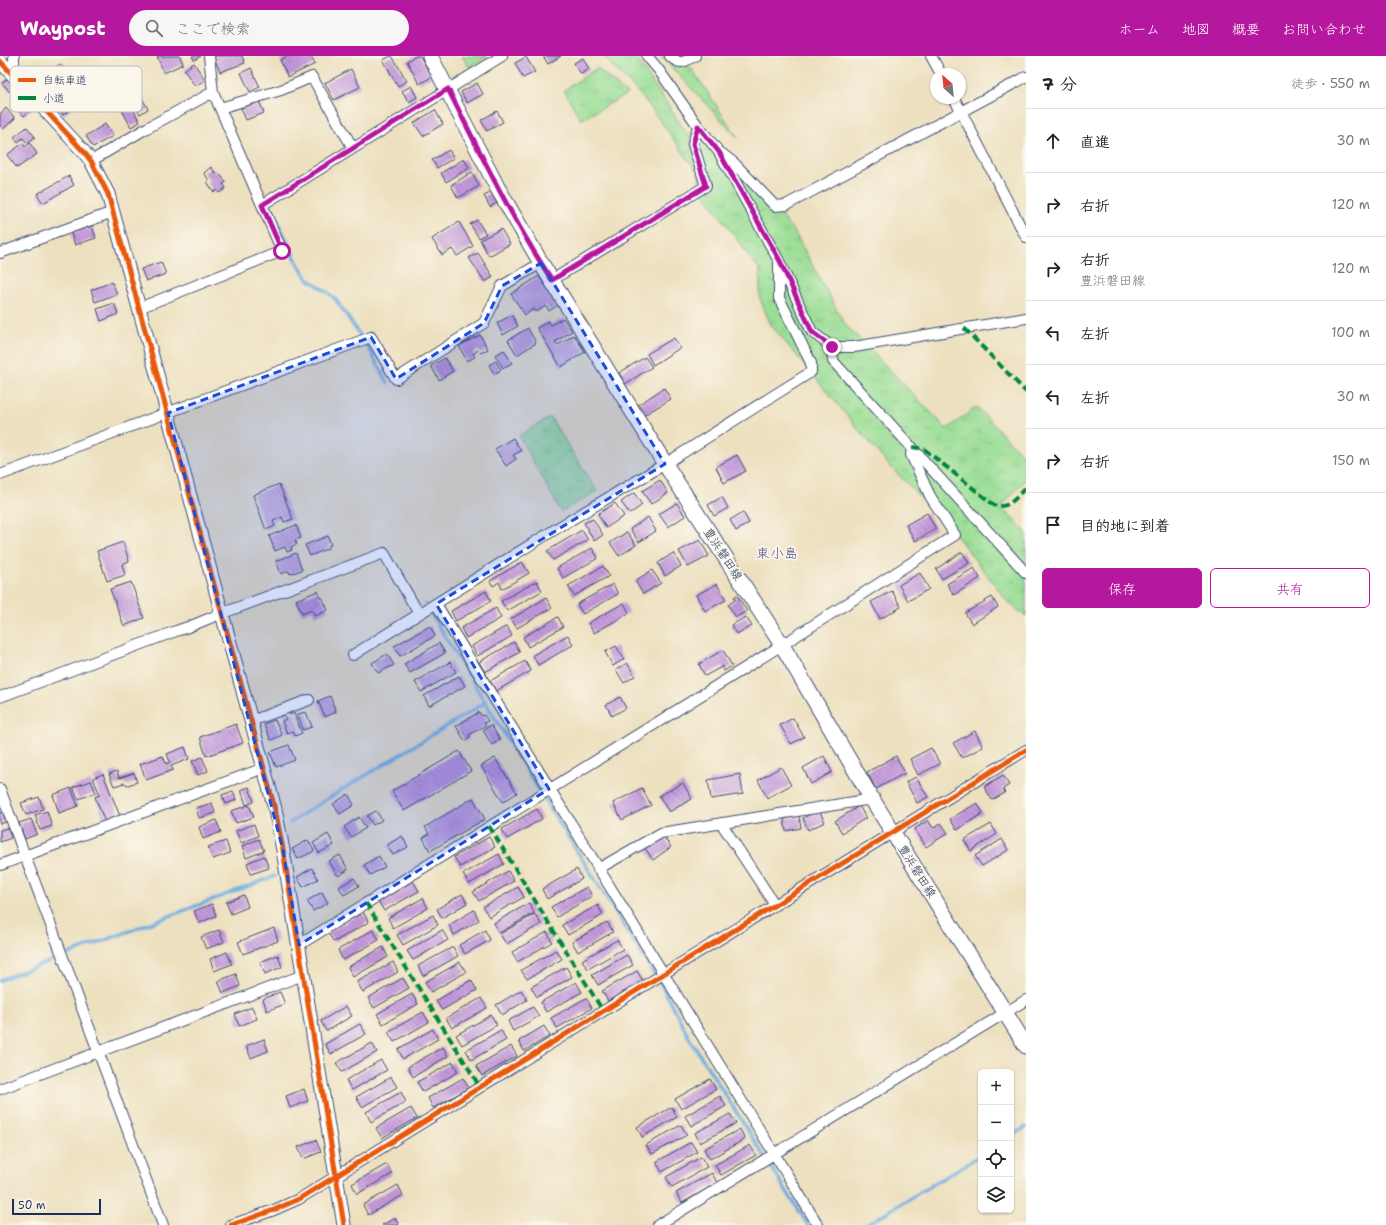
<!DOCTYPE html>
<html lang="ja">
<meta charset="utf-8">
<style>
body{margin:0;font-family:"Shantell Sans","Klee One",sans-serif;background:#f6f6f6;color:#222}
.controls{position:absolute;right:12px;bottom:12px;display:grid;overflow:hidden;border-radius:6px;box-shadow:0 1px 3px #0004}
.controls button{width:36px;height:36px;display:grid;place-items:center;padding:0;border:0;border-bottom:1px solid #e0e0e0;background:#fff;color:#222;font:20px sans-serif}
.compass{position:absolute;left:930px;top:12px;width:36px;height:36px;border-radius:50%;background:#fff;box-shadow:0 1px 3px #0004;rotate:333deg}
.scale{position:absolute;left:12px;bottom:10px;width:89px;box-sizing:border-box;padding-left:4px;border:2px solid #1b2f5e;border-top:0;font-size:11px;line-height:14px;white-space:nowrap;color:#1b2f5e;-webkit-text-stroke:3px #fbf7ec;paint-order:stroke}
.stop{position:absolute;width:12px;height:12px;margin:-9px;border:3px solid #b5179e;border-radius:50%;background:#fff}
.stop.end{background:#b5179e;border-color:#fff;box-shadow:0 1px 4px #0008}
.list{margin:0;padding:0;list-style:none}
h2{display:flex;justify-content:space-between;align-items:center;height:52px;margin:0;padding:0 16px;font-size:17px}
h2 small{font-size:13px;font-weight:400;color:#767676}
.list li{display:grid;grid-template-columns:26px 1fr auto;gap:12px;align-items:center;box-sizing:border-box;height:64px;padding:0 16px;border-top:1px solid #e0e0e0}
.list b{display:block;font-size:15px;white-space:nowrap}
.list p{margin:0;font-size:13px;white-space:nowrap;color:#767676}
.list em{font-size:13px;font-style:normal;color:#767676}
.actions{display:flex;gap:8px;padding:12px 16px}
.actions a{flex:1;padding:9px 0;border:1px solid #b5179e;border-radius:6px;text-align:center;font-size:14px;color:#b5179e}
.actions .main{background:#b5179e;color:#fff}
.icon{flex:none;width:22px;height:22px;fill:none;stroke:currentColor;stroke-width:2;stroke-linecap:round;stroke-linejoin:round}
.map{position:relative;flex:none;width:1026px;height:1169px;overflow:hidden}
header{display:flex;align-items:center;gap:24px;box-sizing:border-box;height:56px;padding:0 20px;background:#b5179e;color:#fff}
header strong{font-size:19px}
nav{display:flex;gap:22px;margin-inline-start:auto;font-size:14px}
.search{width:280px;height:36px;background:#f6f6f6;display:flex;align-items:center;gap:10px;box-sizing:border-box;padding:0 14px;border-radius:22px;color:#767676;font-size:15px}
main{display:flex}
aside{flex:1;background:#fff}
.map>svg:first-child{display:block}
.grass{fill:url(#grass-tufts);stroke:#5b867a}
.lines{fill:none;stroke-linecap:round;stroke-linejoin:round}
.stream{stroke:#6baddf;stroke-width:3.5}
.building{fill:url(#building-back-hatch)}
.minor-casing{stroke:#3a4a6d;stroke-width:12}
.tertiary-casing{stroke:#3a4a6d;stroke-width:15}
.secondary-casing{stroke:#3a4a6d;stroke-width:17}
.minor{stroke:#fff;stroke-width:10}
.tertiary{stroke:#fff;stroke-width:13}
.secondary{stroke:#fff;stroke-width:15}
.quiet{stroke:#00873e;stroke-width:4;stroke-dasharray:8 4;stroke-linecap:butt}
.cycleway-casing{stroke:#fbf7ec;stroke-width:8}
.cycleway{stroke:#e8590c;stroke-width:5}
.route{stroke:#b5179e;stroke-width:5}
.marked{fill:#1d4ed8;fill-opacity:0.2;stroke:#1d4ed8;stroke-width:3;stroke-dasharray:8 5;stroke-linejoin:round}
.labels{text-anchor:middle;dominant-baseline:central;stroke-width:3.5;stroke-linejoin:round;paint-order:stroke}
.street-label{font-size:12px;fill:#1b2f5e;stroke:#fbf7ec}
.quarter-label{font-size:14px;fill:#56548a;stroke:#fbf7ec}
.key{fill:#fbf7ec;stroke:#b8bbc1;stroke-width:1}
.key-label{font-size:11px;fill:#1b2f5e}
</style>
<header>
<strong>Waypost</strong>
<div class="search"><svg class="icon" aria-label="search" viewBox="0 0 24 24"><circle cx="10" cy="10" r="6"/><path d="M15 15l6 6"/></svg>ここで検索</div>
<nav><a>ホーム</a><a>地図</a><a>概要</a><a>お問い合わせ</a></nav>
</header>
<main>
<div class="map">
<svg width="1026" height="1169" viewBox="0 0 1026 1169">
<defs>
<pattern id="grass-tufts" width="24" height="20" patternUnits="userSpaceOnUse"><rect width="24" height="20" fill="#9bde96"/><path d="M3 7l-1-3M5 7V3M7 7l1-3M15 17l-1-3M17 17v-4M19 17l1-3" fill="none" stroke="#85bf84"/></pattern>
<pattern id="building-back-hatch" width="6" height="6" patternUnits="userSpaceOnUse"><rect width="6" height="6" fill="#c599db"/><path d="M-1 5l2 2M0 0l6 6M5-1l2 2" fill="none" stroke="#9f7db5"/></pattern>
</defs>
<rect width="100%" height="100%" fill="#fbf7ec"/>
<filter id="ink" filterUnits="userSpaceOnUse"><feTurbulence type="fractalNoise" baseFrequency=".025" numOctaves="2"/><feDisplacementMap in="SourceGraphic" scale="8" xChannelSelector="R" yChannelSelector="G"/><feConvolveMatrix kernelMatrix="1 2 1 2 8 2 1 2 1" color-interpolation-filters="sRGB"/></filter>
<filter id="wash" filterUnits="userSpaceOnUse"><feTurbulence type="fractalNoise" baseFrequency=".012" numOctaves="4" result="noise"/><feDisplacementMap in="SourceGraphic" scale="16" xChannelSelector="R" yChannelSelector="G"/><feGaussianBlur stdDeviation="0.9" result="paint"/><feColorMatrix in="noise" values="0 0 0 0 0 0 0 0 0 0 0 0 0 0 0 0 0 1.4 0 .05"/><feComposite in="paint" operator="in"/></filter>
<g filter="url(#wash)">
<rect width="100%" height="100%" fill="#ede0bf"/>
<path class="grass" d="M462 0H488L469 11Z
M604 0H634L637 3 690 82 695 113C678 90 662 66 644 43 632 28 616 16 604 0Z
M661 0H681L694 16 738 82Z
M597 12 627 38 581 64 564 34Z
M690 75 759 132 795 177 844 267 947 373 977 351 1026 403V423L1001 451 1026 476V561L1008 546 949 470 885 405 771 269 760 243V213L751 203 701 133Z
M550 361 597 435 561 456 519 380Z"/>
<g class="lines">
<path class="stream" d="M270 149 298 208 308 223 326 235 336 244 368 291 388 327
M425 548 548 749 662 930 691 985 808 1169
M290 767 314 751 486 646
M0 924 275 820
M1011 1080 1026 1071
M866 1169 981 1099"/>
</g>
<g id="blocks">
<path class="building" d="M157 0H180L183 8 164 17Z
M192 0H201L194 4Z
M216 0H242L245 7 220 16 214 1Z
M288 0H311L315 8 288 21 280 4Z
M391 0H392L407 25 398 30 383 4Z
M416 0H420L432 21 419 28 407 5Z
M543 0H561L548 8Z
M526 1 535 16 523 22 515 7Z
M583 2 589 13 581 18 574 7Z
M194 7 205 24 195 30 184 14Z
M60 8 71 23 73 21 84 37 77 42 61 20 45 32 39 23Z
M251 12 260 31 250 36 241 17Z
M351 13 360 31 334 44 325 27Z
M113 15 140 66 131 71 104 20Z
M127 15 148 53 140 58 118 20Z
M8 22 16 30 10 36 2 27Z
M477 27 483 38 467 47 461 36Z
M411 30 417 41 409 46 402 35Z
M20 38 33 52 24 60 11 46Z
M63 43 71 53 63 59 55 49Z
M259 45 264 57 246 64 241 52Z
M6 52 15 62 3 73 0 70V58Z
M435 54 443 68 423 80 414 67Z
M497 55 503 66 487 75 481 64Z
M105 68 113 80 93 91 86 80Z
M27 71 35 81 27 87 23 82 18 86 14 81Z
M23 87 25 91 30 87 37 98 17 112 7 99Z
M449 94 454 102 437 112 432 104Z
M464 103 469 112 446 126 441 117Z
M211 111 216 118 218 116 226 126 223 128 226 132 219 137 217 134 214 136 207 126 209 124 204 117Z
M472 116 479 130 458 142 451 129Z
M69 120 74 129 43 147 37 138Z
M492 136 497 147 490 151 484 140Z
M477 164 486 178 479 182 470 168Z
M459 166 473 190 457 200 452 193 442 199 432 183Z
M92 170 96 182 75 189 71 177Z
M501 173 510 188 489 200 480 184Z
M478 197 493 221 485 226 469 202Z
M161 206 166 218 146 225 141 213Z
M539 220 558 249 549 255 546 250 536 256 534 253 525 259 511 238Z
M112 226 117 238 95 246 91 234Z
M114 247 118 258 101 265 97 253Z
M512 259 518 270 503 279 497 267Z
M563 262 572 275 555 286 558 289 574 279 585 296 561 311 537 272 548 265 551 269Z
M528 272 536 287 517 299 508 284Z
M480 279 488 293 481 297 478 294 473 298 475 301 467 305 459 290Z
M674 282 680 292 653 309 647 298Z
M504 294 512 307 503 312 495 299Z
M645 301 652 311 625 328 619 317Z
M445 302 453 315 439 324 431 310Z
M496 305 501 314 494 318 489 309Z
M664 332 671 343 644 359 638 349Z
M513 382 521 395 513 399 516 403 506 410 495 393Z
M737 399 746 415 724 427 716 411Z
M660 424 668 437 651 448 642 435Z
M279 428 293 463 284 466 282 461 273 465 275 470 266 474 253 439Z
M634 437 642 449 630 458 621 446Z
M722 441 728 452 714 460 708 449Z
M615 447 624 460 606 472 598 458Z
M677 447 685 460 668 471 659 458Z
M743 456 749 467 736 475 730 464Z
M927 457 936 473 915 485 906 469Z
M648 461 656 475 639 486 630 473Z
M593 463 603 479 594 485 584 467Z
M296 469 301 482 295 484 297 488 291 491 292 494 287 496 285 491 275 495 269 480Z
M582 474 588 484 553 504 547 495Z
M627 476 636 489 619 500 610 487Z
M328 480 331 489 328 490 329 492 310 500 305 489Z
M700 484 709 500 688 511 679 495Z
M123 486 129 505 122 508 125 519 107 525 97 495Z
M592 492 598 502 563 522 557 512Z
M962 496 969 507 942 523 936 513Z
M296 497 302 514 290 518 289 515 281 518 276 505Z
M673 497 681 510 665 520 658 507Z
M522 506 529 517 502 533 499 526 493 530 490 525Z
M603 510 609 520 574 540 568 530Z
M974 512 980 522 954 539 947 528Z
M652 514 661 527 643 538 635 525Z
M920 517 929 533 908 545 899 529Z
M537 525 542 535 507 555 501 545Z
M131 526 144 562 124 570 110 533Z
M613 528 618 538 583 558 577 548Z
M717 528 726 544 705 555 696 539Z
M318 535 320 542 322 541 328 554 315 560 312 554 302 558 296 544Z
M486 535 491 545 456 565 451 555Z
M892 535 901 551 880 563 871 546Z
M737 539 747 555 736 561 728 549 735 544 734 541Z
M992 541 998 551 972 568 965 557Z
M546 542 552 552 517 572 511 563Z
M624 547 629 557 594 577 588 567Z
M496 552 501 562 466 582 461 572Z
M558 561 563 571 528 591 523 581Z
M746 561 752 570 736 578 731 569Z
M430 570 435 580 400 600 394 590Z
M507 570 512 580 477 600 472 590Z
M568 579 573 589 538 609 533 599Z
M514 586 520 596 485 616 479 606Z
M439 587 445 597 410 617 404 608Z
M616 590 624 603 613 610 605 596Z
M723 594 732 610 724 615 723 610 705 620 699 608Z
M387 598 394 609 378 617 372 607Z
M525 605 531 615 496 635 490 625Z
M450 606 456 616 421 636 415 626Z
M627 607 635 620 624 627 616 614Z
M459 620 465 630 429 650 424 640Z
M330 640 336 656 325 661 318 645Z
M620 641 626 652 612 660 606 649Z
M289 656 290 659 294 657 302 677 295 680 293 675 287 677 282 665 286 663 284 658Z
M306 656 312 671 303 674 298 658Z
M479 656 482 660 484 659 488 665 484 667 486 669 469 679 470 681 465 685 456 670Z
M793 662 804 681 791 688 780 669Z
M275 664 282 679 271 684 264 668Z
M236 668 243 687 206 700 200 681Z
M491 669 500 684 492 689 483 674Z
M975 675 983 691 962 702 953 687Z
M289 689 295 704 276 711 270 696Z
M185 691 189 703 171 710 173 714 146 724 140 708 163 700 166 708 170 706 167 698Z
M931 692 940 708 918 719 910 703Z
M459 695 471 715 404 755 392 735Z
M824 700 832 716 811 728 803 712Z
M896 700 905 717 876 733 867 716Z
M202 701 208 715 198 719 192 705Z
M495 702 517 737 503 746 481 710Z
M781 711 791 729 767 742 758 724Z
M117 715 119 722 134 717 137 726 128 729 124 727 114 730 109 718Z
M103 718 120 760 105 766 95 741 100 739 93 722Z
M740 718 743 738 711 743 708 724Z
M1003 719 1009 729 1003 733 1005 737 992 744 984 731Z
M916 721 928 741 917 747 906 726Z
M91 725 96 737 78 743 73 731Z
M683 727 692 743 669 756 659 740Z
M249 731 254 746 246 749 241 734Z
M71 732 78 750 59 757 53 739Z
M642 732 651 749 622 764 613 747Z
M233 735 236 744 226 748 222 739Z
M348 738 354 749 340 758 333 748Z
M39 741 43 753 26 759 21 747Z
M473 742 485 763 430 795 423 782 429 778 425 771Z
M212 747 215 757 199 762 196 752Z
M977 747 983 757 957 774 950 763Z
M249 749 254 761 236 767 231 755Z
M859 750 866 762 842 777 835 765Z
M537 753 542 763 507 783 502 773Z
M819 754 825 766 808 774 803 762Z
M47 755 52 770 40 774 35 759Z
M376 755 382 764 373 769 367 760Z
M3 756 6 766 0 768V757Z
M799 760 801 772 786 775 784 763Z
M359 761 366 772 351 781 344 771Z
M31 763 37 778 25 783 19 767Z
M216 764 221 776 203 783 199 771Z
M928 764 933 772 941 767 948 777 926 791 915 773Z
M254 768 258 780 241 787 236 775Z
M991 768 997 778 971 795 964 784Z
M8 772 11 782 0 786V774Z
M328 778 334 789 319 797 313 787Z
M402 780 408 791 393 799 387 789Z
M663 780 671 791 653 804 645 792Z
M489 781 495 791 460 811 454 801Z
M259 783 264 795 246 802 242 790Z
M1002 783 1008 794 982 810 975 800Z
M308 784 314 795 298 803 292 793Z
M226 785 230 797 213 803 208 791Z
M499 798 504 808 469 828 463 818Z
M340 799 348 814 338 820 329 805Z
M264 800 269 812 251 818 247 807Z
M379 800 385 811 370 819 364 809Z
M312 812 318 823 303 831 297 821Z
M577 813 582 823 547 843 542 833Z
M508 815 514 825 479 845 473 836Z
M354 822 359 830 344 839 339 831Z
M413 825 419 835 384 855 378 845Z
M518 831 524 841 489 861 483 851Z
M587 831 592 840 557 861 551 851Z
M322 836 328 847 313 855 307 845Z
M462 838 467 847 442 862 437 853Z
M244 839 248 851 231 858 226 846Z
M423 842 428 852 393 872 388 862Z
M529 847 534 857 499 877 494 867Z
M212 848 216 860 199 867 194 855Z
M598 849 603 859 568 879 562 869Z
M474 854 479 864 454 879 449 869Z
M363 856 369 866 334 886 328 877Z
M535 858 541 868 506 888 500 878Z
M433 859 438 869 403 889 397 879Z
M607 866 613 876 578 896 572 886Z
M274 872 278 885 243 898 238 886Z
M219 874 224 886 206 893 201 881Z
M373 874 379 884 343 904 338 894Z
M442 874 448 884 413 904 407 895Z
M485 874 490 884 465 898 459 889Z
M547 876 552 886 517 906 512 896Z
M617 884 623 893 588 913 582 904Z
M383 891 388 901 353 921 348 911Z
M453 891 458 900 423 920 418 910Z
M556 894 562 903 527 923 521 914Z
M227 896 232 908 214 915 210 903Z
M278 899 282 911 265 918 260 906Z
M627 899 633 909 598 929 592 919Z
M393 906 398 916 363 936 357 926Z
M460 906 466 916 431 936 425 926Z
M566 911 572 921 537 941 531 931Z
M637 915 643 925 608 945 602 935Z
M236 918 240 930 223 937 218 925Z
M403 922 409 932 374 952 368 942Z
M471 924 477 934 442 954 436 945Z
M576 926 582 936 546 956 541 946Z
M521 934 527 944 502 959 496 949Z
M280 936 285 948 267 955 263 943Z
M412 938 418 948 383 968 377 958Z
M481 942 487 952 452 972 446 962Z
M586 942 592 952 557 972 551 962Z
M346 950 352 960 326 975 321 965Z
M252 951 257 963 239 970 235 958Z
M533 951 539 960 513 975 508 965Z
M423 956 429 966 394 986 388 976Z
M491 959 497 969 462 989 456 979Z
M360 968 366 978 331 998 325 988Z
M544 970 550 980 524 995 519 985Z
M433 973 438 983 403 1003 398 993Z
M501 974 506 984 471 1004 466 994Z
M264 983 268 995 251 1002 246 990Z
M372 987 377 996 342 1016 336 1007Z
M511 990 517 1000 482 1020 476 1010Z
M443 991 448 1000 413 1021 408 1011Z
M381 1004 387 1014 352 1034 346 1024Z
M453 1006 458 1016 423 1036 417 1026Z
M391 1021 397 1031 362 1051 356 1041Z
M463 1022 469 1032 433 1052 428 1042Z
M710 1023 716 1033 681 1053 675 1043Z
M304 1033 308 1045 290 1052 286 1040Z
M401 1036 406 1046 371 1066 366 1056Z
M720 1040 726 1050 691 1070 685 1060Z
M672 1051 677 1061 642 1081 637 1071Z
M411 1052 417 1062 382 1082 376 1072Z
M730 1058 736 1067 700 1087 695 1077Z
M681 1069 687 1079 652 1098 646 1089Z
M740 1073 745 1083 710 1103 704 1093Z
M316 1084 321 1096 303 1103 298 1091Z
M691 1086 697 1096 662 1116 656 1106Z
M750 1089 756 1099 721 1119 715 1109Z
M701 1101 707 1111 672 1131 666 1121Z
M387 1108 392 1118 357 1138 352 1128Z
M712 1117 717 1127 682 1147 676 1137Z
M398 1129 403 1139 368 1159 363 1149Z
M395 1162 399 1169H382Z"/>
</g>
</g>
<g filter="url(#ink)">
<use href="#blocks" fill-opacity="0" stroke="#3a4a6d" stroke-width="1"/>
<g class="lines">
<defs>
<path id="minor" d="M647 0 658 13 698 70 719 96 779 205 812 276 832 291H854L1026 262
M670 0C681 10 683 6 695 0
M931 0 941 18
M14 19V0
M954 42 1026 181
M220 52 281 34 312 21 353 92
M721 97 734 107 775 150 786 149 1026 21
M91 105 147 72 213 36
M262 149 502 0
M0 197 113 156
M552 224 706 130 693 88 698 70
M139 252 282 195 213 36 209 0
M832 291 833 305 1026 517
M0 419 371 281 396 323 484 267 502 230 541 207
M436 548 818 1169
M353 599 559 471 665 408 811 316V307L779 242V205
M0 641 176 575 191 570 215 560 384 497 419 558
M251 665 309 644
M0 733 163 1169
M721 767 775 849
M0 809 264 712
M598 813 661 777 872 743
M299 889 782 589 955 479 930 440 911 399 912 391
M0 1033 303 919
M231 1169 274 1154 299 1143 1026 694
M658 1169 1026 944"/>
<path id="tertiary" d="M0 5 84 96 91 105 108 138 275 753 283 794 344 1169"/>
<path id="secondary" d="M430 0 497 131 541 207 665 408 782 589 872 743 1026 990"/>
</defs>
<use href="#minor" class="minor-casing"/>
<use href="#tertiary" class="tertiary-casing"/>
<use href="#secondary" class="secondary-casing"/>
<use href="#minor" class="minor"/>
<use href="#tertiary" class="tertiary"/>
<use href="#secondary" class="secondary"/>
<path class="quiet" d="M964 272 1026 336
M912 391 924 393 994 449C1009 454 1016 441 1026 431
M489 770 603 955
M366 847 480 1031"/>
<defs>
<path id="cycleway" d="M0 5 84 96 91 105 108 138 275 753 283 794 344 1169
M231 1169 274 1154 299 1143 1026 694"/>
</defs>
<use href="#cycleway" class="cycleway-casing"/>
<use href="#cycleway" class="cycleway"/>
</g>
</g>
<g class="lines" filter="url(#ink)">
<path class="route" d="M282 195 262 149 448 33C481 98 512 164 552 224L706 130 693 88 698 70 719 96 780 205 812 276 832 291"/>
</g>
<path class="marked" d="M541 207 665 408 436 548 549 733 299 889 283 794 168 357 371 281 396 323 484 267 502 230Z"/>
<g class="labels">
<g class="street-label">
<text transform="translate(723 498) rotate(57)">豊浜磐田線</text>
<text transform="translate(917 815) rotate(58)">豊浜磐田線</text>
</g>
<g class="quarter-label">
<text x="777" y="497">東小島</text>
</g>
</g>
<rect x="10" y="10" width="132" height="46" rx="6" class="key"/>
<rect x="18" y="22" width="18" height="4" fill="#e8590c"/>
<rect x="18" y="40" width="18" height="4" fill="#00873e"/>
<g class="key-label">
<text x="43" y="28">自転車道</text>
<text x="43" y="46">小道</text>
</g>
</svg>
<div class="controls">
<button>+</button>
<button>−</button>
<button><svg class="icon" aria-label="locate" viewBox="0 0 24 24"><circle cx="12" cy="12" r="6"/><path d="M12 2v4M12 18v4M2 12h4M18 12h4"/></svg></button>
<button><svg class="icon" aria-label="layers" viewBox="0 0 24 24"><path d="M12 4l9 5-9 5-9-5zM3 14l9 5 9-5"/></svg></button>
</div>
<svg class="compass" viewBox="-18 -18 36 36"><path d="M0-13l5 13h-10z" fill="#e53935"/><path d="M0 13l5-13h-10z" fill="#767676"/></svg>
<div class="scale">50 m</div>
<div class="stop" style="left:282px;top:195px"></div>
<div class="stop end" style="left:832px;top:291px"></div>
</div>
<aside>
<h2>7 分<small>徒歩 · 550 m</small></h2>
<ul class="list">
<li><svg class="icon" aria-label="ahead" viewBox="0 0 24 24"><path d="M12 20V5M6 11l6-6 6 6"/></svg><div><b>直進</b></div><em>30 m</em></li>
<li><svg class="icon" aria-label="right" viewBox="0 0 24 24"><path d="M7 20v-9h11M14 6l5 5-5 5"/></svg><div><b>右折</b></div><em>120 m</em></li>
<li><svg class="icon" aria-label="right" viewBox="0 0 24 24"><path d="M7 20v-9h11M14 6l5 5-5 5"/></svg><div><b>右折</b><p>豊浜磐田線</p></div><em>120 m</em></li>
<li><svg class="icon" aria-label="left" viewBox="0 0 24 24"><path d="M17 20v-9H6M10 6l-5 5 5 5"/></svg><div><b>左折</b></div><em>100 m</em></li>
<li><svg class="icon" aria-label="left" viewBox="0 0 24 24"><path d="M17 20v-9H6M10 6l-5 5 5 5"/></svg><div><b>左折</b></div><em>30 m</em></li>
<li><svg class="icon" aria-label="right" viewBox="0 0 24 24"><path d="M7 20v-9h11M14 6l5 5-5 5"/></svg><div><b>右折</b></div><em>150 m</em></li>
<li><svg class="icon" aria-label="arrive" viewBox="0 0 24 24"><path d="M6 21V4h12l-3 4 3 4H6"/></svg><div><b>目的地に到着</b></div></li>
</ul>
<div class="actions"><a class="main">保存</a><a>共有</a></div>
</aside>
</main>
